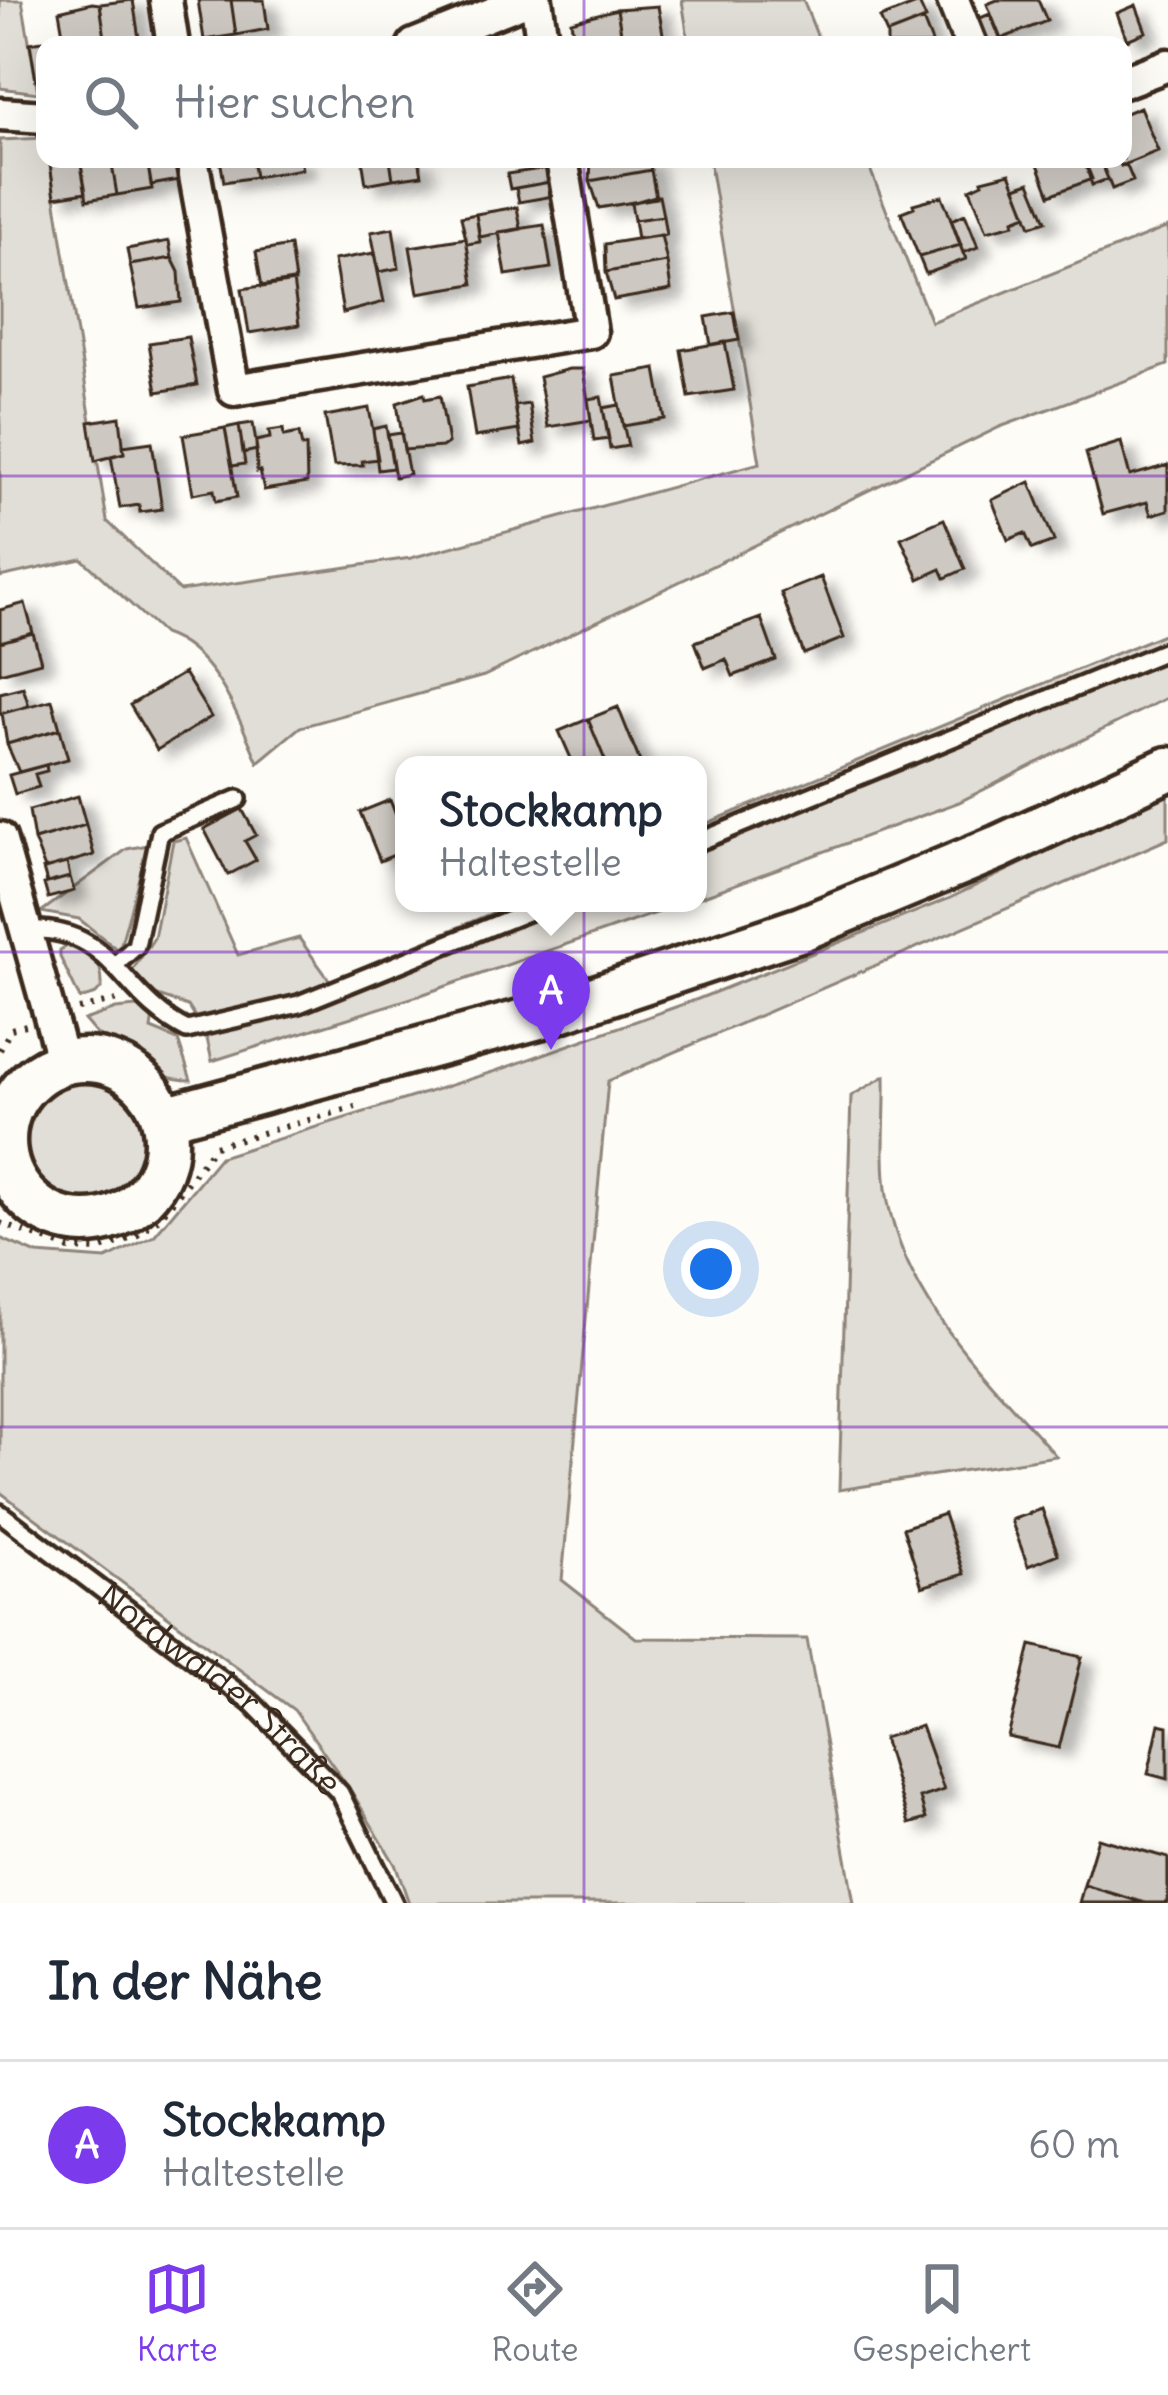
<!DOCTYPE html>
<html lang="de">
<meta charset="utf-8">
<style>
body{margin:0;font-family:Delius,sans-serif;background:#f2f2f3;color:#1f2937}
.you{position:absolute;left:711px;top:1269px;width:42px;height:42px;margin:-30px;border:9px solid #fff;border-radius:50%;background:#1a73e8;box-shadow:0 0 0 18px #1a73e833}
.badge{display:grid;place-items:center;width:78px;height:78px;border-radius:50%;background:#7c3aed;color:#fff;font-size:39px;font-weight:700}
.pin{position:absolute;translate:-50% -99px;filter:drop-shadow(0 3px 6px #0008)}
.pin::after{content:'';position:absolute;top:63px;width:42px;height:36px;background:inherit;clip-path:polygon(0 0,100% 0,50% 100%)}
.popup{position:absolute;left:395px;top:756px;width:312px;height:156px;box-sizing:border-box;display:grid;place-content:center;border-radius:24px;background:#fff;filter:drop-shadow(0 3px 9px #0005);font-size:39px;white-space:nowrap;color:#747a83}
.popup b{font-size:45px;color:#1f2937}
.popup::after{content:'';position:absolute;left:50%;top:100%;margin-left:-24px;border:24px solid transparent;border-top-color:#fff}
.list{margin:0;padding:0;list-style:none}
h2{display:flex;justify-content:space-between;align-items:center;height:156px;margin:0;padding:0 48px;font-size:51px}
h2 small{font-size:39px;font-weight:400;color:#747a83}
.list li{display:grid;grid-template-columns:78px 1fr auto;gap:36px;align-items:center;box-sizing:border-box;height:168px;padding:0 48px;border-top:3px solid #e0e1e3}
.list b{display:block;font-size:45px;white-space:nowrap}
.list p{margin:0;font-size:39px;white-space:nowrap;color:#747a83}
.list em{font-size:39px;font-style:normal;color:#747a83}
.icon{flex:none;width:66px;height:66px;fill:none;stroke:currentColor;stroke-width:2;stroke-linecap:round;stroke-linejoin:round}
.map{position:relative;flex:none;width:1168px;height:1903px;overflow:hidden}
.search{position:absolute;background:#fff;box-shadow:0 12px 48px #0002;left:36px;right:36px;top:36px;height:132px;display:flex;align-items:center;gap:30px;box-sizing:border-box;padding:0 42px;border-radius:24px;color:#747a83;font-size:45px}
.sheet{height:324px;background:#fff}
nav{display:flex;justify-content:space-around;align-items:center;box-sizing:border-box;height:168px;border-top:3px solid #e0e1e3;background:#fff;font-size:33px;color:#747a83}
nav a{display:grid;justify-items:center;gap:6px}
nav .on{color:#7c3aed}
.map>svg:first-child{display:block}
.green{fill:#e1ded7;stroke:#8e847a;stroke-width:3}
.building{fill:#cdc8c2;stroke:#3b2a1e;stroke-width:3;filter:url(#shadow)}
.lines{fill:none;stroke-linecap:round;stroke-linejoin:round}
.lane-casing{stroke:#3b2a1e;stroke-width:24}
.street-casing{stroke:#3b2a1e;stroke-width:39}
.secondary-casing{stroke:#3b2a1e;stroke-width:51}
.path{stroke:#3b2a1e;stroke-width:6;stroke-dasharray:3 9;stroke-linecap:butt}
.lane{stroke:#fdfcf7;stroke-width:15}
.street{stroke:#fdfcf7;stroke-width:30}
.secondary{stroke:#fdfcf7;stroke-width:42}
.grid{fill:none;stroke:#7b2cbf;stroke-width:3;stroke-opacity:0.55}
.labels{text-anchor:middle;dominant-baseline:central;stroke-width:10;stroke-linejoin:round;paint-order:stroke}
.street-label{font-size:36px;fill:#3b2a1e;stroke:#fdfcf7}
</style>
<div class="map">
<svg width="1168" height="1903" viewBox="0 0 1168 1903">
<defs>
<filter id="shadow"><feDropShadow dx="13" dy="8" stdDeviation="6" flood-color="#0004"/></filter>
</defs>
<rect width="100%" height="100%" fill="#fdfcf7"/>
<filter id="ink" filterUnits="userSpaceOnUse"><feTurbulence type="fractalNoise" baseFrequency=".00833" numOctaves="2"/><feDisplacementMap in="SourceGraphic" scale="24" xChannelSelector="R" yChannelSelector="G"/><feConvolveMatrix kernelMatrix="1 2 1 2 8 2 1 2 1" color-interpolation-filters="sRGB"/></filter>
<g filter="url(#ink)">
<path class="green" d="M0 0H22L38 93 0 88Z
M682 0H803L821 45H689Z
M45 138V159H49L107 521 180 591 411 558 760 463 709 159H866L931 322 1168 227V365L1000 427 484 676 300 727 258 762C237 715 215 651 163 634L82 559 0 577V140Z
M1168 632V697L959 802 698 898V827Z
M1168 793V839L608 1081 562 1580 636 1638 807 1639 854 1903H409L396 1866 353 1794 294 1710 0 1492V1238L37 1254 106 1259 154 1236 220 1157 496 1071 698 999 948 899Z
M186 838 238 955 299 938 330 981 516 903H685L418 996 212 1061 206 1034 188 1006 149 993 132 971 154 938 173 841Z
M148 845 119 951 79 919 41 912 127 849Z
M70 944C92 953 103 961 102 987L96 994 80 999 60 957V950Z
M146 1006 153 1015 151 1029 178 1040 191 1080C152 1080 107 1050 84 1020L116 1009Z
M885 1076C886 1114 881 1158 887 1196 904 1302 989 1379 1056 1456L839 1490 851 1096Z
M24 1141a61 61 0 1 1 122 0a61 61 0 1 1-122 0Z"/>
<path class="building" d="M133 0 140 45H106L100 4Z
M198 0H231L236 35 204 40Z
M231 0H264L268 29 236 35Z
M997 0H1038L1047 21 1001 39 987 4Z
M92 3 100 4 106 45H65L59 11Z
M919 3 926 19 887 34 880 18Z
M1136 5 1146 32 1127 40 1117 13Z
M658 6 665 45H623L617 9Z
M617 9 623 45H575L571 21Z
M990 14 1003 45H985L975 20Z
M923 20 933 45H887V34Z
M54 39 55 45H45V78L36 80 30 43Z
M1140 107 1158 151 1121 166 1118 159H1123V114Z
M80 159 86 192 55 197 50 164Z
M80 159H111L117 195 87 200Z
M111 159H147L152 189 117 195Z
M147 159H175L179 180 151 185Z
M220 159H252L255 177 224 182Z
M252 159H300L302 169 255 177Z
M362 159H390L393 179 366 184Z
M390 159H419L422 175 393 179Z
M591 159H649L651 170 590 181Z
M1036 159H1084L1092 179 1050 195Z
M1084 159H1100L1108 179 1092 185Z
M1100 159H1118L1121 166 1126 164 1133 181 1112 189Z
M548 168 550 182 510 189 507 174Z
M651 170 656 198 599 208 590 181Z
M1010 173 1027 215 1014 220 1015 224 987 231 970 189 983 183 982 180Z
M550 182 553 196 519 202 516 188Z
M1030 182 1046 221 1031 226 1016 187Z
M655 196H659L663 216 634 220 631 203Z
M942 196 961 245 919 257 901 212 914 207 913 204Z
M517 207 521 229 480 237 476 214Z
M476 214 480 242 467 244 461 217Z
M965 214 978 247 963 253 951 220Z
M663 216 666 235 637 239 634 220Z
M544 225 551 268 506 275 499 232Z
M393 228 399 268 379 272 371 232Z
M661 235 667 262 606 272 605 244Z
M466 238 473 284 418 293 410 247Z
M169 241 172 258 130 265 127 249Z
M960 245 966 259 926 274 919 257Z
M290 246 295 282 262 287 256 252Z
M374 253 384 302 343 313 334 260Z
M172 258 179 272 181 302 139 308 130 265Z
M667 262 671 290 614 300 606 272Z
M293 281 299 325 249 333 242 289Z
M734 312 739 340 711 345 706 317Z
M188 337 197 385 157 392 149 343Z
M725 342 734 390 689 397 681 350Z
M569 369H583L591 420 548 427 539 377Z
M656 369 665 419 623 426 614 376Z
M511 379 519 430 475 437 467 387Z
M424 394 425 399 440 396 448 443 442 447 404 450 397 403Z
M601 397 609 439 594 441 588 399Z
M529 404 535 443 522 446 515 406Z
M619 405 628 446 610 449 603 408Z
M369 408 378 459 362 461 363 465 334 466 325 416Z
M120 417 124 453 95 461 89 422Z
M253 423 257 450 243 453 239 425Z
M239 425 245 464 232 466 225 428Z
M386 426 393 468 378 470 373 429Z
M225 428 237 497 216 501 214 490 193 494 183 435Z
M283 429 284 436 299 433 302 447 306 446 307 483 264 490 260 471 257 472 256 441 270 438 269 431Z
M401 433 409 474 395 477 388 435Z
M152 442 162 509 140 512 139 505 120 508 111 456 124 453 123 446Z
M1121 442 1130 476 1168 465V510L1151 515 1147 502 1103 514 1086 453Z
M1030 482 1054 541 1032 549 1025 533 1008 540 992 500Z
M944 519 965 569 945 578 941 569 919 579 901 538Z
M821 577 844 638 804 654 781 593Z
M25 603 33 633 0 642V610Z
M761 618 776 660 733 676 726 659 705 668 695 642Z
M33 633 41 662 0 673V642Z
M184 673 211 717 157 750 130 705Z
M23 687 29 706 0 714V693Z
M52 700 60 729 7 744 2 713Z
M618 707 640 762 632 765H607L588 719Z
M588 719 607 765H574L559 731Z
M60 729 68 759 19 772 7 744Z
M46 765 47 771 35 774 39 787 15 794 9 775Z
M78 796 86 825 34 840 29 810Z
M390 800 404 836V851L380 861 360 812Z
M242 809 256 835 245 841 256 860 228 875 204 829Z
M86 825 94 855 45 869 34 840Z
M67 863 70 877 47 883 43 869Z
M70 877 74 891 48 898 44 884Z
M1042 1509 1058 1554 1028 1566 1011 1520Z
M944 1514 964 1574 922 1587 903 1528Z
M1031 1645 1082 1657 1059 1748 1008 1737Z
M1159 1724 1168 1726V1779L1148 1774Z
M921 1726 944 1790 920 1798 926 1819 909 1824 883 1738Z
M1098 1838 1168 1858V1903H1145L1084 1885Z
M1084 1885 1141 1902V1903H1079Z"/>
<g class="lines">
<defs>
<g id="lane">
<path d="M698 842 1168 650"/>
<path d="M26 930C114 926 118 995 187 1030L299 1004 549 903"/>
<path d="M115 965 136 946 160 832 238 799"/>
<path id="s1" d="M0 1513 252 1703 340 1793 394 1903"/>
</g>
<path id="street" d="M166 0 173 45
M536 0 543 45
M953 0 971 45
M414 45 526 0
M1123 82 1168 65
M0 114 45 117
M192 159 234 390 591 332 562 159
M0 838 63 1062"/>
<path id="secondary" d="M4 1141a81 81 0 1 1 162 0a81 81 0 1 1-162 0Z
M164 1118 539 1017 801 929 999 847 1168 769"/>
</defs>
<use href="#lane" class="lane-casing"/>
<use href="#street" class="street-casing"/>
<use href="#secondary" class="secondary-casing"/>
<path class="path" d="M78 1009 118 1000
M0 1050 11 1029 26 1025
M0 1223 70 1249 99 1250 135 1237 160 1218 215 1146 356 1107"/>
<use href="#lane" class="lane"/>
<use href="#street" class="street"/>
<use href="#secondary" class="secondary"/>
</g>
</g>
<path class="grid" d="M584 0V45M584 159V1903M0 476H1168M0 952H1168M0 1427H1168"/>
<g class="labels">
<g class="street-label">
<text stroke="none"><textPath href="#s1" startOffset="282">Nordwalder Straße</textPath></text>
</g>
</g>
</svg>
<div class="you"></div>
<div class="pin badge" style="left:551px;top:1050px">A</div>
<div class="popup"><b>Stockkamp</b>Haltestelle</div>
<div class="search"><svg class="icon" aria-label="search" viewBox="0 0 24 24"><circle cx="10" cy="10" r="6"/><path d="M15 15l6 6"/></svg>Hier suchen</div>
</div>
<section class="sheet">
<h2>In der Nähe<small></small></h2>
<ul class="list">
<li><span class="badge">A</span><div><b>Stockkamp</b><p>Haltestelle</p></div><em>60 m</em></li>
</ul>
</section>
<nav>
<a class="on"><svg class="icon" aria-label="map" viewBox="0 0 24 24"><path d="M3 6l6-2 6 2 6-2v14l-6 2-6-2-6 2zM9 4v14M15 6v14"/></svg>Karte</a>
<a><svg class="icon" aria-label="directions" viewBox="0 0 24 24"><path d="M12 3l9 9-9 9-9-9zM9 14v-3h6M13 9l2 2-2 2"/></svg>Route</a>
<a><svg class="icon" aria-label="saved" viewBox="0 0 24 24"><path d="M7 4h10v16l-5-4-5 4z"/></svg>Gespeichert</a>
</nav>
